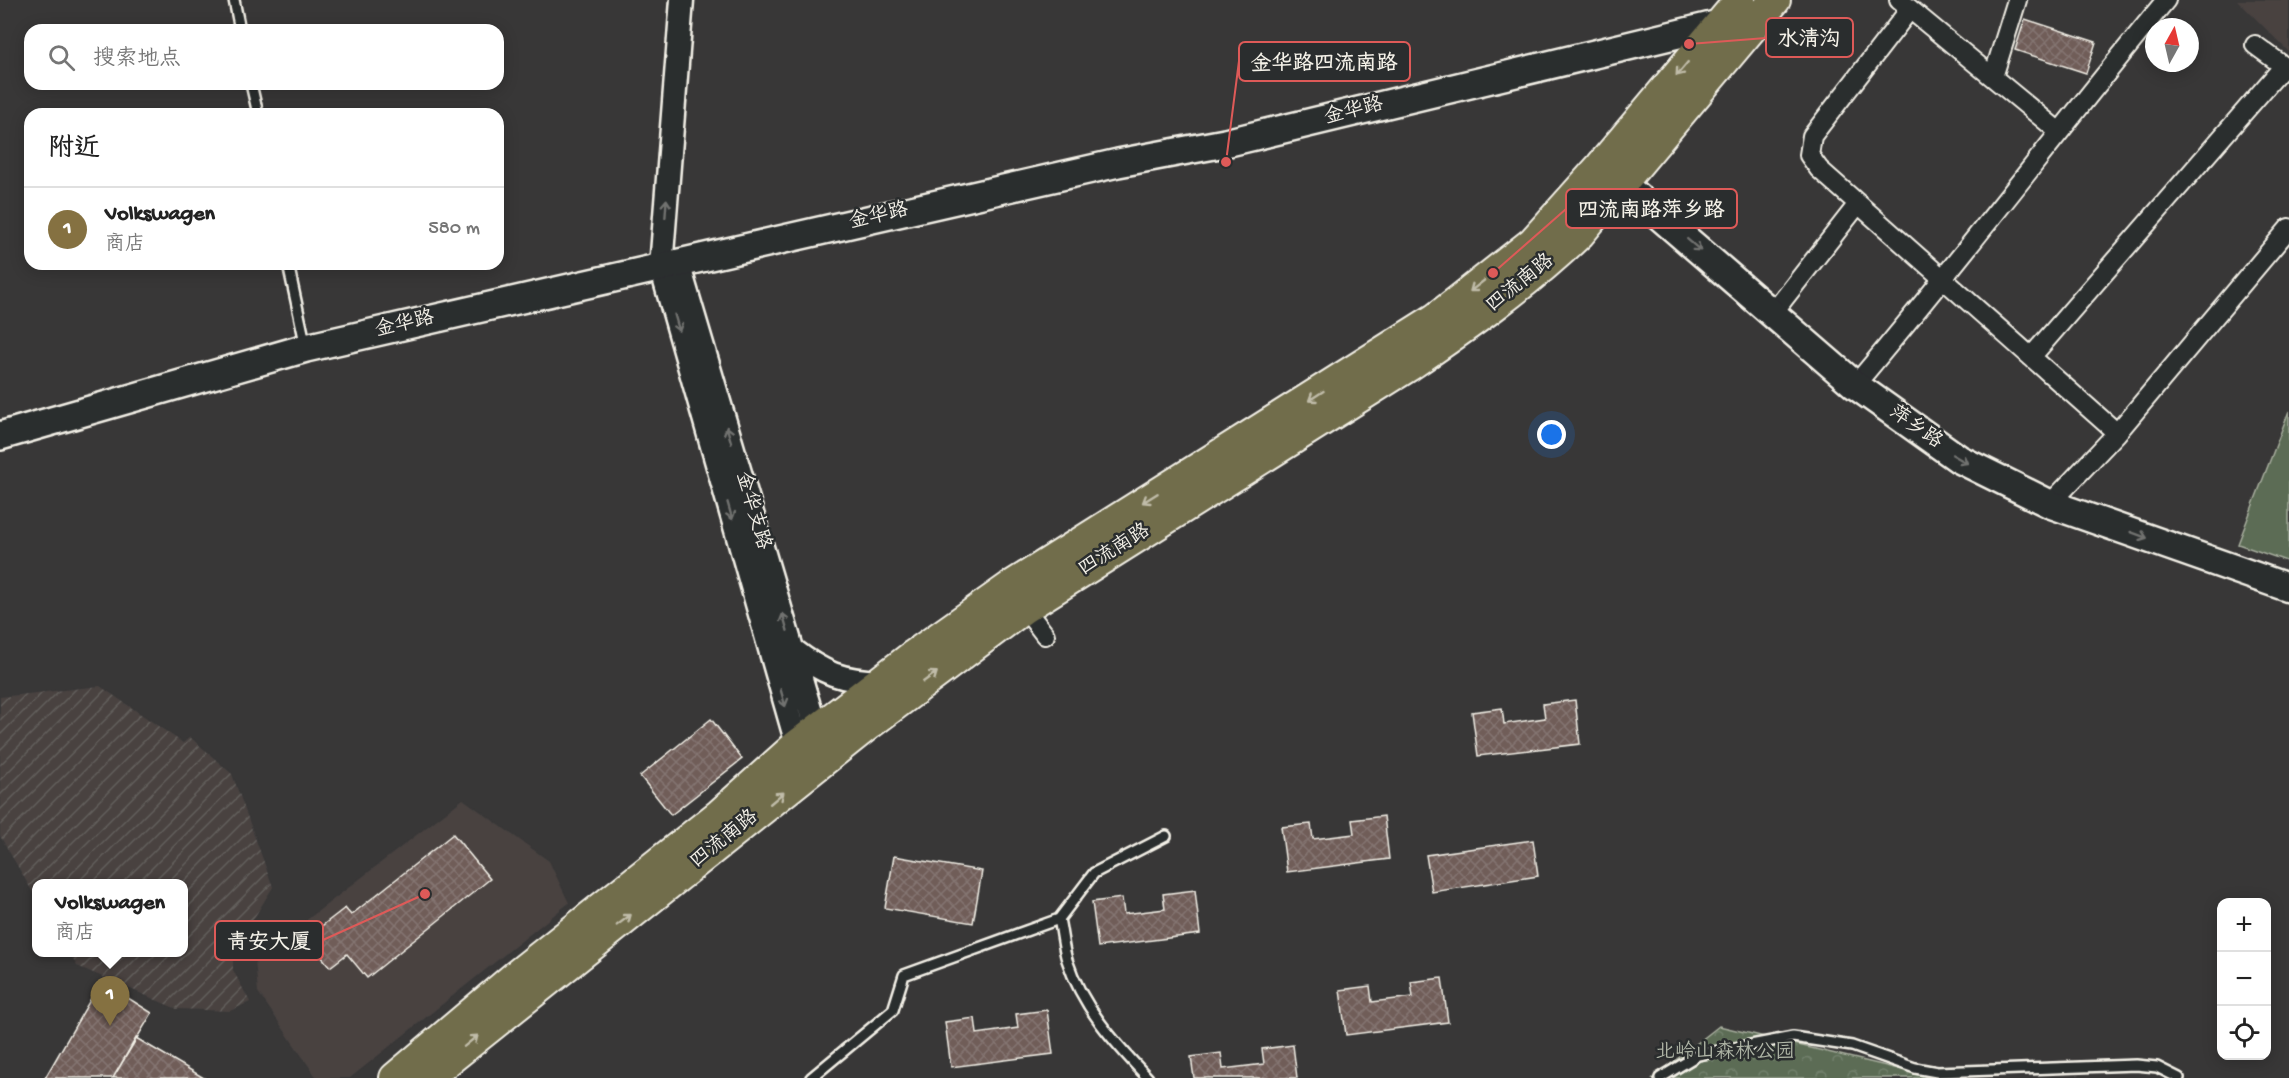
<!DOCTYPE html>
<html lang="zh">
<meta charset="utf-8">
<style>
body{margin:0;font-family:"Gochi Hand","LXGW WenKai TC",sans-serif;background:#f2f2f2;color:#222}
.controls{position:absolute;right:18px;bottom:18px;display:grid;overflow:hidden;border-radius:12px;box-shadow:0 3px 15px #0003}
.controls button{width:54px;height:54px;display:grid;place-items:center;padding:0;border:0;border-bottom:2px solid #e0e0e0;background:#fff;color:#222;font:30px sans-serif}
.compass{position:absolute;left:2145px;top:18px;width:54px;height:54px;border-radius:50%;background:#fff;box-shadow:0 3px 15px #0003;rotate:8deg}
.you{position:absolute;left:1552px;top:435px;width:21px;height:21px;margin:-15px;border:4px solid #fff;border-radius:50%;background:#1a73e8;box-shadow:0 0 0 9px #1a73e833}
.badge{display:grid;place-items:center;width:39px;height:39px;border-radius:50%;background:#857141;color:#fff;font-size:20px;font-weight:700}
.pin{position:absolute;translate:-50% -50px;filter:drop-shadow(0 2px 3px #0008)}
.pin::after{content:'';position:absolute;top:32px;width:21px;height:18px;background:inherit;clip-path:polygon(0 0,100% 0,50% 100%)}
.popup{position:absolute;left:32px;top:879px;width:156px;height:78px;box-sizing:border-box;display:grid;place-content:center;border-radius:12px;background:#fff;filter:drop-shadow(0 2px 4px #0005);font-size:20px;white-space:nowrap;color:#767676}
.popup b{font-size:22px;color:#222}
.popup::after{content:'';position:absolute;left:50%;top:100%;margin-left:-12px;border:12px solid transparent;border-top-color:#fff}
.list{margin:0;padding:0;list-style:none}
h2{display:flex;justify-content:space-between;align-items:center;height:78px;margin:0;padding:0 24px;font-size:26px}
h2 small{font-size:20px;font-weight:400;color:#767676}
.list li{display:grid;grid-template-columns:39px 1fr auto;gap:18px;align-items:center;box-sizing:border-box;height:84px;padding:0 24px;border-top:2px solid #e0e0e0}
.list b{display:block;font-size:22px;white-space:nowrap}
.list p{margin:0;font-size:20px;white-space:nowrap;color:#767676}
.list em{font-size:20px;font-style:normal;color:#767676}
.icon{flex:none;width:33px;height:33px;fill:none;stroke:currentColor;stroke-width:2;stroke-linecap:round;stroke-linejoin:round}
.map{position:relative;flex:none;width:2289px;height:1078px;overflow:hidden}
.search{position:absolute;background:#fff;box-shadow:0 3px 15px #0003;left:24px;top:24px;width:480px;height:66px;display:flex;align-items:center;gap:15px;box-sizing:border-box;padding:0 21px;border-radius:18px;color:#767676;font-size:22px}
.panel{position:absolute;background:#fff;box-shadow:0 3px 15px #0003;left:24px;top:108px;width:480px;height:162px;border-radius:18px}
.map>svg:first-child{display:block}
.built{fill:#484241}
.industrial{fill:url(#industrial-furrows)}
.forest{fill:url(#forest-crowns);stroke:#a8ae9e;stroke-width:1.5}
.pitch{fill:#5b6c55;stroke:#a8ae9e;stroke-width:1.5}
.building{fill:url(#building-cross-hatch);stroke:#f4f1e8;stroke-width:1.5}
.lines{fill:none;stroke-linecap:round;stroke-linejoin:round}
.service-casing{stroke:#f4f1e8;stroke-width:14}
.minor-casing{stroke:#f4f1e8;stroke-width:22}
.tertiary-casing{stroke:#f4f1e8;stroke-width:27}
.secondary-casing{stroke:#f4f1e8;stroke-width:32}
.primary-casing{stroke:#f4f1e8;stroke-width:34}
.service{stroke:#2a2d2e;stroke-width:9}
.minor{stroke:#2a2d2e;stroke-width:18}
.tertiary{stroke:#2a2d2e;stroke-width:22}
.secondary{stroke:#2a2d2e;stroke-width:27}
.primary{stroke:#716d4b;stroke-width:30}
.oneway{stroke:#c0bca9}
.oneway2{stroke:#71726f}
.labels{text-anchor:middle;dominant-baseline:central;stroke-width:5;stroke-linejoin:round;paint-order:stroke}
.street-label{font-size:20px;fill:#f4f1e8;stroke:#2a2d2e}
.park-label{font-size:20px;fill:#afb5a6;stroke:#2a2d2e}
.leader{fill:none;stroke:#de5a58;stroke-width:2}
.callout-dot{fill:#de5a58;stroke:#2a2d2e;stroke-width:2}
.callout{fill:#2a2d2e;stroke:#de5a58;stroke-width:2}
.callout-label{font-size:21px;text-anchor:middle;font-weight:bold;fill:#f4f1e8}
</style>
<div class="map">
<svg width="2289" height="1078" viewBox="0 0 2289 1078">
<defs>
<pattern id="industrial-furrows" width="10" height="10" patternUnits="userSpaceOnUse" patternTransform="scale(1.5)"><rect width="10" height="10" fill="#484241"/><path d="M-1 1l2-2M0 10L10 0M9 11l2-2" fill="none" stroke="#635e5c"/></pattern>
<pattern id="forest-crowns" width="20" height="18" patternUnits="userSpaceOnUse" patternTransform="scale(1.5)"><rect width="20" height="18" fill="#5b6c55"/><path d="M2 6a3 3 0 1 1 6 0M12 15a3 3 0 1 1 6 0" fill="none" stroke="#73816d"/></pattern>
<pattern id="building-cross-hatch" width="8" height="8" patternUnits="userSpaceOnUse" patternTransform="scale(1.5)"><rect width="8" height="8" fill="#6f5d59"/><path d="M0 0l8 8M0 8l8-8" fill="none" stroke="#847571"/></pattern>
</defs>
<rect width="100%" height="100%" fill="#383737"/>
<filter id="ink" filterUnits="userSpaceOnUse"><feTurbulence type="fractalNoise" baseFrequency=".0167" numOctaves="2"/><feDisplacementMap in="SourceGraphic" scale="12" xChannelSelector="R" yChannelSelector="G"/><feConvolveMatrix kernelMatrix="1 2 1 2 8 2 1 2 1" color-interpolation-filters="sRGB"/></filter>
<g filter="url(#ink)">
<path class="built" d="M2237 0H2289V52Z
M463 799 549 861 569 903 350 1078H317L258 992 255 960Z"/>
<path class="industrial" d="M100 686 183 743 190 737 232 774 273 887 233 952V970L250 1002 230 1011 177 1009 77 966 69 953 184 952V884H36V898L0 836V697Z"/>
<path class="forest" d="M1719 1026 1928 1076 1945 1078H1653Z"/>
<path class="pitch" d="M2289 411V562L2238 544Z"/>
<path class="building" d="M2025 19 2096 42 2086 73 2015 50Z
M1575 700 1580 744 1478 756 1472 712 1502 708 1504 724 1545 718 1543 704Z
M711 719 742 759 671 815 640 776Z
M1384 816 1389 859 1287 872 1281 827 1311 824 1313 839 1354 834 1352 820Z
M453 834 490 879 367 978 347 954 330 967 306 938 345 908 351 915Z
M1533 840 1538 876 1432 892 1426 855Z
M894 856 982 871 973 923 885 908Z
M1195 890 1200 934 1098 947 1092 902 1122 898 1124 914 1165 909 1163 894Z
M1442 978 1448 1022 1346 1035 1340 990 1370 986 1372 1002 1413 997 1411 982Z
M101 981 152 1013 113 1078H45Z
M1047 1010 1053 1054 951 1067 945 1022 975 1018 977 1034 1018 1028 1016 1014Z
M136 1038 204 1078H113Z
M1293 1045 1297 1078H1194L1191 1057 1221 1053 1223 1069 1264 1064 1262 1049Z"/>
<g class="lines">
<defs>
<path id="service" d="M234 0 240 30
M251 84 258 114
M288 264 306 347
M1059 919C1062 932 1063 947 1067 960 1082 1007 1115 1043 1148 1078
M811 1078 893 1010 904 975 1059 919 1094 873 1166 836
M1660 1078 1698 1055 1793 1037 1852 1046 1915 1068 1937 1072 2136 1065 2157 1067 2179 1078"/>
<path id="minor" d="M1899 0 2058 131
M1910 9 1812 136 1809 155 1819 169 2117 433
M2255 45 2289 70
M1993 77 2017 0
M1772 314 1858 204
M2031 357 2284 66
M1855 385C1962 259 2061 127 2166 0
M2050 504 2117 433 2289 228
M1019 601 1045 635"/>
<path id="tertiary" d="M682 0 661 267 801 758
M678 263 820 743
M793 650C824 674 841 680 880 682"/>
<path id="secondary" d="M1605 169 1855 385 1959 459 2050 504 2289 588
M0 436 306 348 1118 163 1225 143 1732 21"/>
<path id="primary" d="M395 1078 518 974 720 814 796 746 914 655 1010 587 1435 319 1533 242 1601 166 1740 0
M426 1078 864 728 1024 608 1410 365C1469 325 1528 283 1579 234L1775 0"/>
</defs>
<use href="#service" class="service-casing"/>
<use href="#minor" class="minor-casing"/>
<use href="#tertiary" class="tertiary-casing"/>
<use href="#secondary" class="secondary-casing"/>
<use href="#primary" class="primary-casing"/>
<use href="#service" class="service"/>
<use href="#minor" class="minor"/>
<use href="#tertiary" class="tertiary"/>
<use href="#secondary" class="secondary"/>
<use href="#primary" class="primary"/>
</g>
<defs><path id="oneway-shaft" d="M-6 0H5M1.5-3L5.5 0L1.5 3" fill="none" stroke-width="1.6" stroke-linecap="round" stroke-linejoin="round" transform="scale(1.5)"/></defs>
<g class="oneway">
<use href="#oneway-shaft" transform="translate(1682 69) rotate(130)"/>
<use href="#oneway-shaft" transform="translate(1477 286) rotate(142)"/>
<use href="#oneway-shaft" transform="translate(1316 396) rotate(147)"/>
<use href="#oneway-shaft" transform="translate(1150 498) rotate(148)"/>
<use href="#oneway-shaft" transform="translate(930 677) rotate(-36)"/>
<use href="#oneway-shaft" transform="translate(777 798) rotate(-40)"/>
<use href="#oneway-shaft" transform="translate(624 920) rotate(-37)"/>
<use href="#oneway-shaft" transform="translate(471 1041) rotate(-39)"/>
</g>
<g class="oneway2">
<use href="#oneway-shaft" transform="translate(666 208) rotate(-86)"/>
<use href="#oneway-shaft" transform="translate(1694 245) rotate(41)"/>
<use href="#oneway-shaft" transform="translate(677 323) rotate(74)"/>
<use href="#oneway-shaft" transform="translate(729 435) rotate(-106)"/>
<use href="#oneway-shaft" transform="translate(1960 459) rotate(30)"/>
<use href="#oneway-shaft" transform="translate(730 511) rotate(74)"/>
<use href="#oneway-shaft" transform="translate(2139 535) rotate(20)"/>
<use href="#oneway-shaft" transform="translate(785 622) rotate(-106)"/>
<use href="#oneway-shaft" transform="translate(783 698) rotate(74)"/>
</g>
</g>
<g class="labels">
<g class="street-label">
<text transform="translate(1354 112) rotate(-14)">金华路</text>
<text transform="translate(879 217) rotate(-13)">金华路</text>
<text transform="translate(1521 284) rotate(-39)">四流南路</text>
<text transform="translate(405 325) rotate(-13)">金华路</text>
<text transform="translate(1915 428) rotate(35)">萍乡路</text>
<text transform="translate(752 511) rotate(74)">金华支路</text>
<text transform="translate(1115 551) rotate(-32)">四流南路</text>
<text transform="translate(725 840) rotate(-39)">四流南路</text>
</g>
<g class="park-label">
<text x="1725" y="1053">北岭山森林公园</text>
</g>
</g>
<path class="leader" d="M1689 44L1766 38M1226 162L1239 61M1493 273L1566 209M425 894L323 940"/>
<g class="callout-dot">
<circle cx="1689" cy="44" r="6"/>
<circle cx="1226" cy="162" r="6"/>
<circle cx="1493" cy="273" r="6"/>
<circle cx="425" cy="894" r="6"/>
</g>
<g class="callout">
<rect x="1766" y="18" width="87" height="39" rx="6"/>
<rect x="1239" y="42" width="171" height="39" rx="6"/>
<rect x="1566" y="189" width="171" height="39" rx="6"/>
<rect x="215" y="921" width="108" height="39" rx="6"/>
</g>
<g class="callout-label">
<text x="1809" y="45">水清沟</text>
<text x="1324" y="69">金华路四流南路</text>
<text x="1651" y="216">四流南路萍乡路</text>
<text x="269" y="948">青安大厦</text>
</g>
</svg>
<div class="controls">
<button>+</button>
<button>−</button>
<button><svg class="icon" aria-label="locate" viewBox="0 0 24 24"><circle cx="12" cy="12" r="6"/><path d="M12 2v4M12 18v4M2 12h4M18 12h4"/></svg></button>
</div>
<svg class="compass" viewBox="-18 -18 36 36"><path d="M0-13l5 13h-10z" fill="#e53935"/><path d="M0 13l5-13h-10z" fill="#767676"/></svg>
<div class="you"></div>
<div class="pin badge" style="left:110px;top:1026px">1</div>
<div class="popup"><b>Volkswagen</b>商店</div>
<div class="search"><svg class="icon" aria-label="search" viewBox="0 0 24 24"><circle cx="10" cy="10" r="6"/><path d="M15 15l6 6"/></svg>搜索地点</div>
<section class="panel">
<h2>附近<small></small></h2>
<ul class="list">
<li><span class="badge">1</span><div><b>Volkswagen</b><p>商店</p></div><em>580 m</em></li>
</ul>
</section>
</div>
